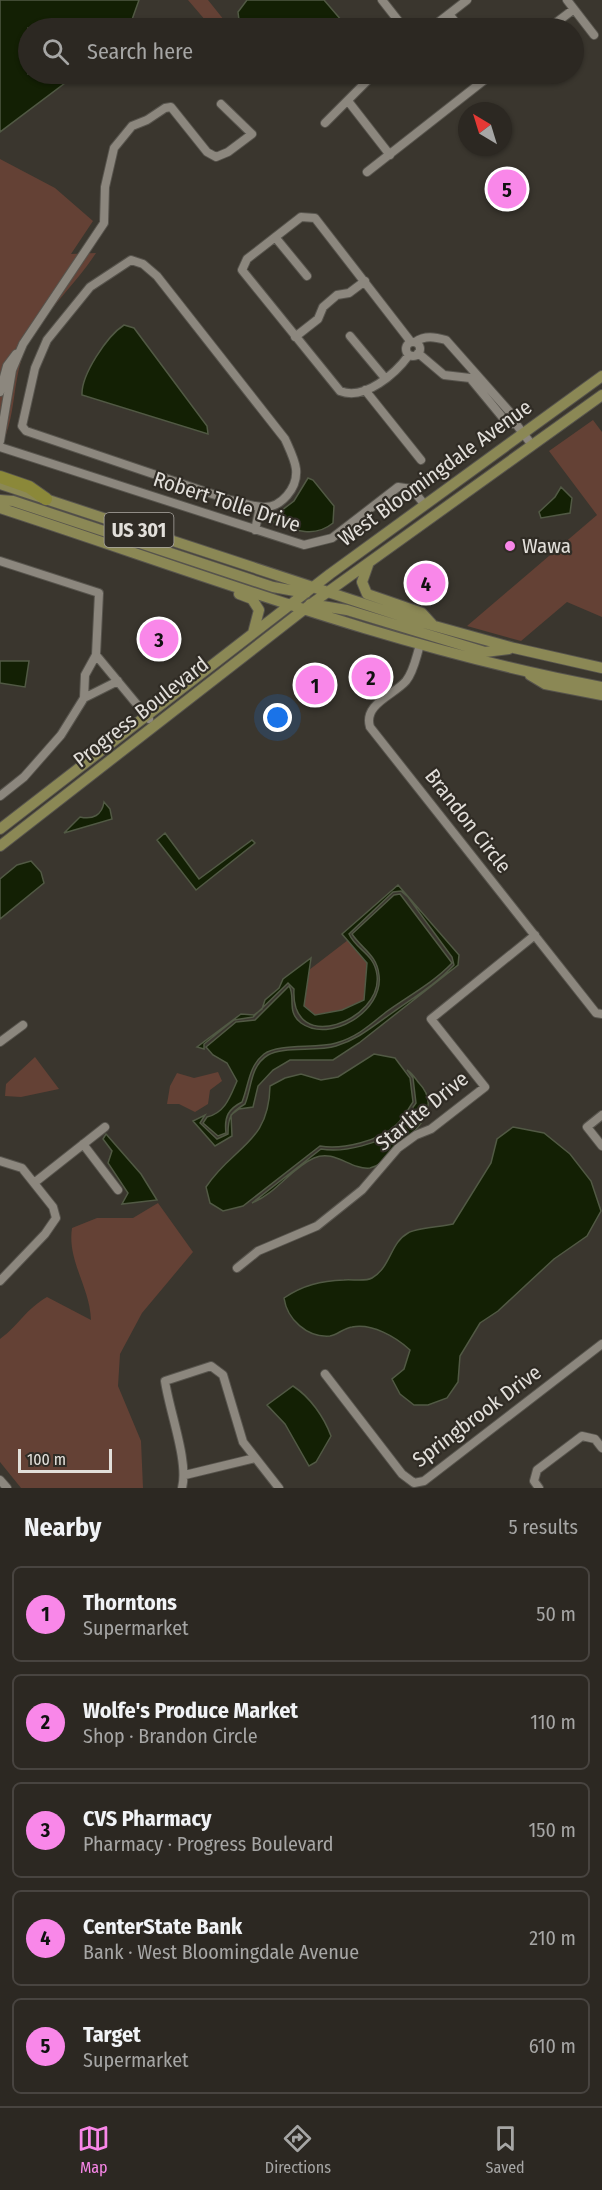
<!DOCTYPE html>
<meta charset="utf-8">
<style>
body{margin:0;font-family:"Fira Sans Condensed",sans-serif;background:#34302a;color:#f1f3f6}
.compass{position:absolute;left:458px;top:102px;width:54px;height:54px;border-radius:50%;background:#2c2822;box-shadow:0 2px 4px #0004;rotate:322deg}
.scale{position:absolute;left:18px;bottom:15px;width:94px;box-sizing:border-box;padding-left:6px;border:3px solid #e2dfda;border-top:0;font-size:16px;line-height:21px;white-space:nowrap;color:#e2dfda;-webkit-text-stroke:4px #302c25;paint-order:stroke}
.you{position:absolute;left:278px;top:718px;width:21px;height:21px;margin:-15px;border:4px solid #fff;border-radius:50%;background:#1a73e8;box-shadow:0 0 0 9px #1a73e833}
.badge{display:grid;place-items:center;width:39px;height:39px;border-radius:50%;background:#f987e9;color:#111;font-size:20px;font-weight:700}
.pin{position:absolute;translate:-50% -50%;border:3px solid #fff;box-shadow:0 2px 6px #0006}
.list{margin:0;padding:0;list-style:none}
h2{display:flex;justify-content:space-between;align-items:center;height:78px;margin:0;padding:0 24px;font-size:26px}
h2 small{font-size:20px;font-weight:400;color:#a6a6a5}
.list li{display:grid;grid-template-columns:39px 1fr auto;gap:18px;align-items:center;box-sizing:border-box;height:96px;margin:0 12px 12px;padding:0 12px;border:2px solid #484440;border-radius:9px}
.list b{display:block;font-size:22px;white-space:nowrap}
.list p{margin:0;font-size:20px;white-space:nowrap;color:#a6a6a5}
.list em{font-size:20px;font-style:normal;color:#a6a6a5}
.icon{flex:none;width:33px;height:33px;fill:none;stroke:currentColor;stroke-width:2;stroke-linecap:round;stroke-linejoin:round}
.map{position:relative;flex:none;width:602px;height:1488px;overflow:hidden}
.search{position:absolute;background:#2c2822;box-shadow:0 2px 4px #0004;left:18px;right:18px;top:18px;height:66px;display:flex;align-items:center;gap:15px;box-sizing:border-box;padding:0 21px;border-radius:33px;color:#a6a6a5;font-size:22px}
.sheet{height:618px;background:#2c2822}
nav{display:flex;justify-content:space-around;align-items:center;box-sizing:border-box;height:84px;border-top:2px solid #484440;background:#2c2822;font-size:16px;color:#a6a6a5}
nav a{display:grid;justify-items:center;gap:3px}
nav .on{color:#f987e9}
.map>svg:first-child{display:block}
.green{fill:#644135}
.water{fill:#132004;stroke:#515944;stroke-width:1.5}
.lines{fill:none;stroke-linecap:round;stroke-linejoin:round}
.minor-casing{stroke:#57544d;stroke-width:10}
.major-casing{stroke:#57544d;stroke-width:12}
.highway-casing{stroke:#57544d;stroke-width:14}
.minor{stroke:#8c877e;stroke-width:8}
.major{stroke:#8b8855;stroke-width:10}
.highway{stroke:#8b8839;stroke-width:12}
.poi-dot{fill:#f987e9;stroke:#302c25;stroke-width:2}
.labels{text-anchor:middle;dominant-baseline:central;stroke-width:4.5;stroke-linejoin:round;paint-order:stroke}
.shield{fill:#302c25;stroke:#ada9a4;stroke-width:1.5}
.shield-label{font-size:20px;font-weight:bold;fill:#e2dfda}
.street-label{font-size:21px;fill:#e2dfda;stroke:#302c25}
.poi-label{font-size:21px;fill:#e2dfda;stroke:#302c25;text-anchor:start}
</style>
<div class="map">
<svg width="602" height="1488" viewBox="0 0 602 1488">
<rect width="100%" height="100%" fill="#3a362e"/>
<path class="green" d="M188 0H208L224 20 223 28H212Z
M0 159 55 188 93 221 71 254 96 253C76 284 38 319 25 350 13 378 16 411 4 440L0 439Z
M593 420 602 432V617L567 602 521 641 467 626 597 515 549 451Z
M348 940 367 963 364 1000 342 1010 314 1015 303 1006 309 970Z
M35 1057 59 1089 21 1097 5 1096 6 1084Z
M218 1072 222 1081 210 1090 208 1104 195 1112 179 1104H167L170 1086 177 1073 194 1078Z
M158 1203 193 1252 142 1313 120 1354 118 1386 141 1441 143 1488H21L0 1462V1339C19 1325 26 1309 47 1297L91 1320C90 1287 67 1261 72 1228L97 1218H133Z"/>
<path class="water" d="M0 0H139L129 28H28V74H77L0 132Z
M247 0H324L348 28H246L239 20 238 12Z
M124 325 134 328 207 426 208 434 82 395C81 375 107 336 124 325Z
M308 478 313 480 334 506 333 523C315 538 295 531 274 522L273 517 294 501Z
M561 487 572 498 570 513 541 518 539 512 555 497Z
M0 661H29L25 687 0 683Z
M104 802 110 809 112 819 64 833 80 817C93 820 102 815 104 802Z
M165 833 199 879 252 840 255 843 196 890 157 840Z
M31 861 41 872 44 883 0 919V879L17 865Z
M398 885 459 955 458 965 359 1043 333 1060H290L273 1070 258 1086 253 1107 239 1109 231 1115 232 1136 215 1146 193 1121 205 1115 200 1123 217 1139 228 1134C228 1117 230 1113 245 1104 252 1087 250 1066 268 1055 283 1046 317 1052 336 1046 359 1039 373 1026 392 1013 413 998 436 984 454 965L452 957 408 897 401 891 393 892 349 934C357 951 374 953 377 975 383 1020 290 1057 294 989L288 983 253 1017 234 1020 204 1044V1049L197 1047 241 1014 254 1015 262 1009 265 1000 279 988 283 979 311 958 304 1006 315 1015 342 1010 364 1000 367 963 342 934Z
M400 894 452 963C433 983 408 996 386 1012 370 1025 357 1037 336 1043 316 1049 279 1043 264 1054 248 1067 249 1085 242 1102 228 1109 224 1117 226 1133L218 1136 203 1123 207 1117C225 1113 230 1097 237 1081L227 1063 213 1055 206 1047 236 1022 255 1020 289 986C296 996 286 1012 301 1023 330 1044 384 1011 379 975 377 955 362 949 352 934L394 895Z
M374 1054 395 1058 410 1078 413 1102C408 1109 403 1119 396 1125 379 1141 342 1150 320 1146L243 1206 223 1211 210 1203 206 1187C233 1146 269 1144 270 1086L285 1078 301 1074 321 1080 338 1077Z
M407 1070C412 1073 415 1078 419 1083 443 1108 415 1132 396 1149 388 1156 381 1166 370 1168 350 1170 335 1149 314 1158 291 1168 277 1193 252 1203L321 1149C343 1153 382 1144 399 1127 405 1120 410 1111 416 1103L413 1078Z
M513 1127 544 1133 570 1154 591 1181 601 1211 587 1236 554 1259 498 1311 480 1323 460 1356 458 1382 447 1398 428 1405H414L400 1394 392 1379 404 1369 410 1350C396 1337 372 1323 352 1327 344 1328 337 1335 330 1336 307 1338 287 1319 284 1298 303 1285 321 1281 344 1280 352 1279 365 1282 372 1278 391 1267 390 1243 408 1233 416 1228 441 1227 453 1224L491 1163 497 1139Z
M106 1134 141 1174 157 1200 122 1204 128 1193 108 1163 112 1151 103 1139Z
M293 1386C310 1397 324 1417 331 1436L316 1462 309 1466 285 1424 267 1405Z"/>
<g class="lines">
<defs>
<path id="minor" d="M382 0 404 28
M567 0 594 35
M449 14 460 28
M431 28 467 0
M549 28 574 9
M348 101 390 155
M325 123 374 74
M367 172 492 74
M275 237 307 276
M131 260 143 264 157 276 285 439C289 448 295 460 296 469 298 488 281 508 263 507 252 507 241 502 230 500L26 431 22 426 35 368 47 340 90 287Z
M350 336 385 378
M295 337 318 319 323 307 337 295 349 293 365 281
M406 349a7 7 0 1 1 14 0a7 7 0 1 1-14 0Z
M415 342C425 335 435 337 446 340L516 419V424L532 445
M418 353 444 375 470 378 508 424H516
M409 355C396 373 365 401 340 391L242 270 247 259 301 217 315 218 411 342
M365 390 421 460
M0 392 7 366 16 354
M0 441 12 370 23 344 104 223 105 187 114 148 132 126 147 120 165 108 171 107 207 152 216 157 228 152 252 134 221 104
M0 447 304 545 332 538 398 487 412 489 424 504
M255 530 260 507
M0 561 99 593 96 655 85 675 84 698 61 735 24 777 0 796
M420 645C416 657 414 671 406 681 394 695 363 704 370 727L596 1013 602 1014
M96 655 149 719
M84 698 118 681
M0 1042 23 1025
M602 1115 587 1127 602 1146
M83 1144 118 1190
M0 1161 22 1168 53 1207 56 1218 45 1234 0 1281
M34 1183 105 1127
M237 1268 258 1251 317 1226 362 1190 398 1148 416 1135 431 1129 485 1087 431 1019 535 935
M325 1374 402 1474 414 1483 424 1481 602 1344
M185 1475 255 1458
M0 1480 7 1488
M182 1488C189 1462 169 1410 165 1381L211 1366 223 1375 243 1442 279 1488
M539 1488 534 1481 537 1470 582 1436 595 1439 602 1448"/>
<path id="major" d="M0 484 413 620 514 648 602 668
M0 500 13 501 273 587 306 593
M0 508C199 573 396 649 602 687
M368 565 362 582 367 594 422 613 432 624
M239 594 252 599 259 610 253 633
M310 604 347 610 485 652 509 649
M530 675 545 684 602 695
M0 829 330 574 602 376
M0 846 311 604 602 395"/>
<path id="highway" d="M0 477 29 487 46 499"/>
</defs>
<use href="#minor" class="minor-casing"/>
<use href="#major" class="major-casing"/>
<use href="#highway" class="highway-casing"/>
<use href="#minor" class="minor"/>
<use href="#major" class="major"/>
<use href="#highway" class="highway"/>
</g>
<circle class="poi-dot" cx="510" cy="546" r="6"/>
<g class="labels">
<rect class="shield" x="104.5" y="513" width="69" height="34" rx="4.5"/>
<g class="shield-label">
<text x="139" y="530">US 301</text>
</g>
<g class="street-label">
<text transform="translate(435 473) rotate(-36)">West Bloomingdale Avenue</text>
<text transform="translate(227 502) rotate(18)">Robert Tolle Drive</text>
<text transform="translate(141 712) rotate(-38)">Progress Boulevard</text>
<text transform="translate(468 821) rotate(52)">Brandon Circle</text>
<text transform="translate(422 1111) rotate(-39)">Starlite Drive</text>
<text transform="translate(477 1416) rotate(-37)">Springbrook Drive</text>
</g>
<g class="poi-label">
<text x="522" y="546">Wawa</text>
</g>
</g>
</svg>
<svg class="compass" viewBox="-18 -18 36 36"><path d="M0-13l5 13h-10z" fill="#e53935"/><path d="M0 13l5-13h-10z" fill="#a6a6a5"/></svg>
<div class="scale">100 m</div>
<div class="you"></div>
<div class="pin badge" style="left:315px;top:685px">1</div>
<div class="pin badge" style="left:371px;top:677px">2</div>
<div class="pin badge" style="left:159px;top:639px">3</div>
<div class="pin badge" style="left:426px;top:583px">4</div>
<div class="pin badge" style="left:507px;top:189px">5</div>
<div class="search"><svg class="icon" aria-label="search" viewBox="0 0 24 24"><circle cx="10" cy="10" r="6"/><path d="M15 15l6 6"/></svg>Search here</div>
</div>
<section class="sheet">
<h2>Nearby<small>5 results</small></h2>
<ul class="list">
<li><span class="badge">1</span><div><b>Thorntons</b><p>Supermarket</p></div><em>50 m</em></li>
<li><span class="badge">2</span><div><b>Wolfe's Produce Market</b><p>Shop · Brandon Circle</p></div><em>110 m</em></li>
<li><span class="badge">3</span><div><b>CVS Pharmacy</b><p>Pharmacy · Progress Boulevard</p></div><em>150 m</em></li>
<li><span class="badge">4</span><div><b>CenterState Bank</b><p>Bank · West Bloomingdale Avenue</p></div><em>210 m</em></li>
<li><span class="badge">5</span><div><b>Target</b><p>Supermarket</p></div><em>610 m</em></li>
</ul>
</section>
<nav>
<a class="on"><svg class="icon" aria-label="map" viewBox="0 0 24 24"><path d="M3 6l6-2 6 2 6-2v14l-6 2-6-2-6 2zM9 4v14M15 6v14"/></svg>Map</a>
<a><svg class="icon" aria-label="directions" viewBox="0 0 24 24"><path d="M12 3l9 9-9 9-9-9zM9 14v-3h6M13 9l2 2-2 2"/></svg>Directions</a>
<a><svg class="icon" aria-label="saved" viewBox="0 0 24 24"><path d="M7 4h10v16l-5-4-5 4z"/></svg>Saved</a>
</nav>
